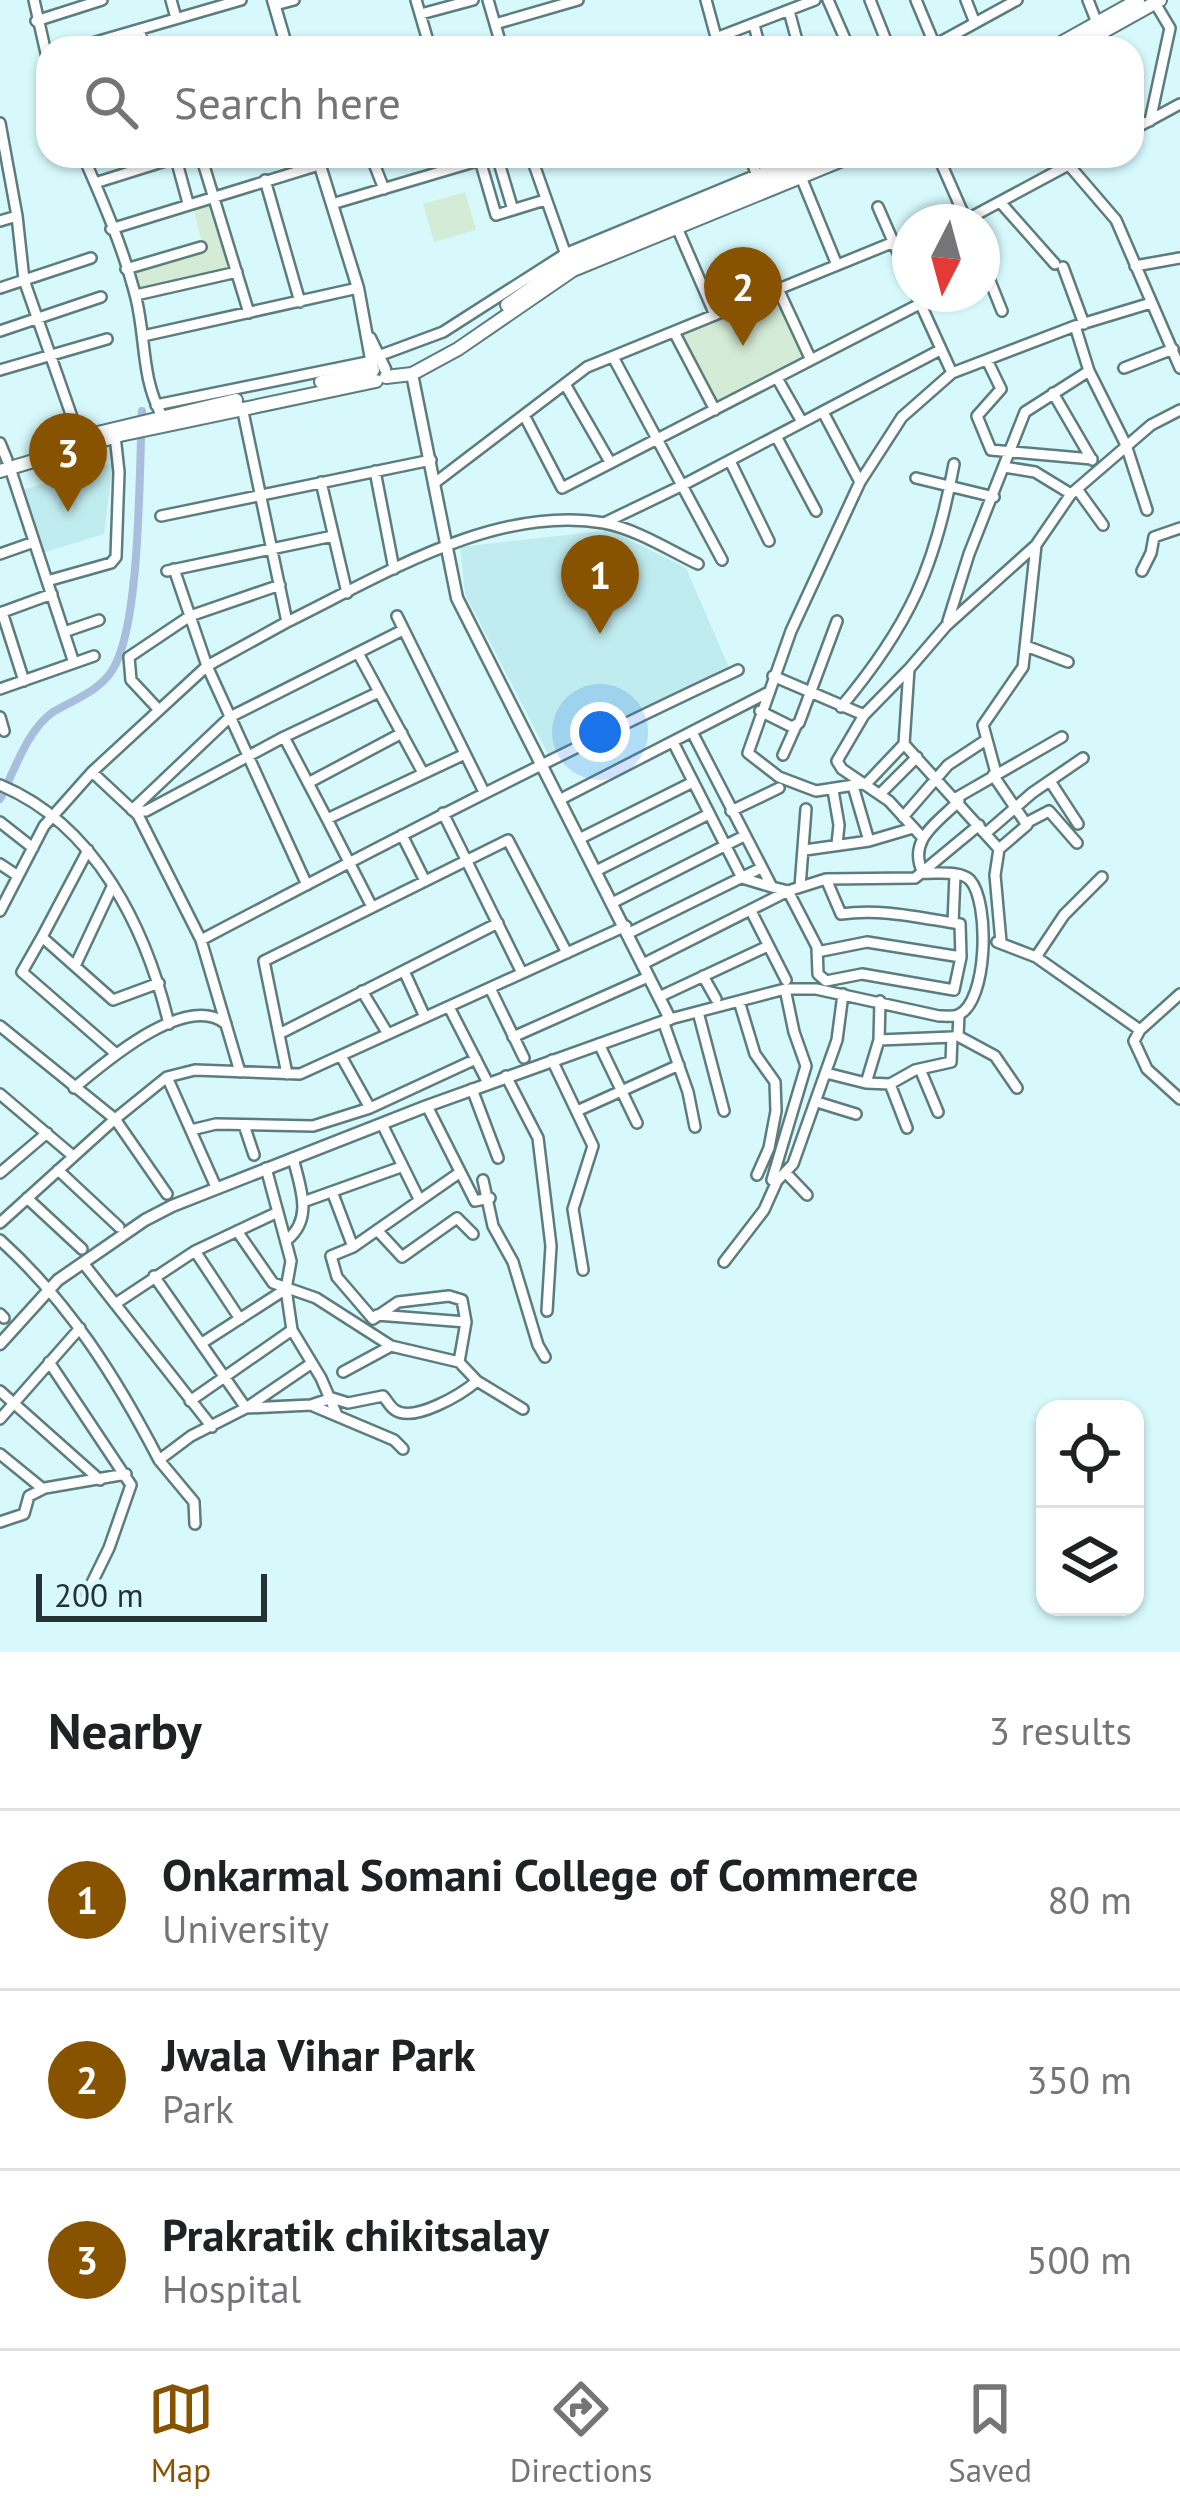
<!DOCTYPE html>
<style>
body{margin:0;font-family:"PT Sans",sans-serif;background:#f2f2f2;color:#202124}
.controls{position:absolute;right:36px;bottom:36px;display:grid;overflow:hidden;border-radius:24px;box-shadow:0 3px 9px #0004}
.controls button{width:108px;height:108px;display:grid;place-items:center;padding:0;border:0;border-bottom:3px solid #e0e0e0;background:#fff;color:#202124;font:60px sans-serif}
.compass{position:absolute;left:892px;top:204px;width:108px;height:108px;border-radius:50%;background:#fff;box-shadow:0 3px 9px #0004;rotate:186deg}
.scale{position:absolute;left:36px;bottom:30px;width:231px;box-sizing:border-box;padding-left:12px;border:6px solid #253233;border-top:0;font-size:33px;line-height:42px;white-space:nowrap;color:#253233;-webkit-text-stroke:9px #d7f9fc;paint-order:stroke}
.you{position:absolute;left:600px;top:732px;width:42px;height:42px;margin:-30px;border:9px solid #fff;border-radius:50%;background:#1a73e8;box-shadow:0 0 0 18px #1a73e833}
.badge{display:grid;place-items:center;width:78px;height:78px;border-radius:50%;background:#885300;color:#fff;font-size:39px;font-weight:700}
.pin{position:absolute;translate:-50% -99px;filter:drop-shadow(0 3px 6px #0008)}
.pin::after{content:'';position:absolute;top:63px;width:42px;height:36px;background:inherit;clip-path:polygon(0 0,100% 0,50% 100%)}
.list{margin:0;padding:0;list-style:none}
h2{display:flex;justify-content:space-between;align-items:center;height:156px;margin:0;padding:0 48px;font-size:51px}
h2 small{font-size:39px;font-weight:400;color:#757577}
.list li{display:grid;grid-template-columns:78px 1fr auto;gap:36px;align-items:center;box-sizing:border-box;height:180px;padding:0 48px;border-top:3px solid #e0e0e0}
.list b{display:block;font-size:45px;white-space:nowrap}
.list p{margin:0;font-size:39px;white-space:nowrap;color:#757577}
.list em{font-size:39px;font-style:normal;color:#757577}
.icon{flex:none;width:66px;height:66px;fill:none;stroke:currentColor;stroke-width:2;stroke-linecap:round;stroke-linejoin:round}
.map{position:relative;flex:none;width:1180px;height:1652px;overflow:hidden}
.search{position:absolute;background:#fff;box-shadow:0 3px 9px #0004;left:36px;right:36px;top:36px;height:132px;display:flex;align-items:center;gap:30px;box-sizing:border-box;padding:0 42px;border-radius:36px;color:#757577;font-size:45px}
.sheet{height:696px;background:#fff}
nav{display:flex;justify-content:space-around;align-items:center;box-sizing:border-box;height:168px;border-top:3px solid #e0e0e0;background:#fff;font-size:33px;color:#757577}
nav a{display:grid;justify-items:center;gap:6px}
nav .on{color:#885300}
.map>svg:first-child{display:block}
.built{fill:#c1ecef}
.green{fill:#d4ebd6}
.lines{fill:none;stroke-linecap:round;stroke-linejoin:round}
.canal{stroke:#a8bedc;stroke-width:8}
.minor-casing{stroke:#5d7c7e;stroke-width:14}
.tertiary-casing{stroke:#5d7c7e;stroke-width:15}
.secondary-casing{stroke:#5d7c7e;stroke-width:16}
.minor{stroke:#fff;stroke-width:9}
.tertiary{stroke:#fff;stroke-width:10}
.secondary{stroke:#fff;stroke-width:12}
</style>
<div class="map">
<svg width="1180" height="1652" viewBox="0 0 1180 1652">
<rect width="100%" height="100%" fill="#d7f9fc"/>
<path class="built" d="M113 463 104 534 42 553 22 490Z
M610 530 686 568 731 672 552 762 465 594 460 547Z"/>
<path class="green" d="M465 192 476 230 434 242 423 204Z
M214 206 231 267 136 290 131 272 204 250 193 208Z
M778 289 811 360 715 410 674 332Z"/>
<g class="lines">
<path class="canal" d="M0 799C14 772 27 730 53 712 73 700 100 691 113 669 141 623 139 469 142 411"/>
<defs>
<path id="minor" d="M34 0 48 62
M171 0 176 18
M416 0 430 48
M488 0 502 48
M706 0 719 48
M828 0 849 48
M870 0 889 48
M916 0 936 48
M966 0 975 23
M1088 0 1099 28
M275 5 294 0
M789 11 799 48
M421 14 473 0
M36 21 102 0
M495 24 578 0
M754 25 760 48
M139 30 145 48
M716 38 815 0
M935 45 1017 0
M75 48 241 0
M225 48H230
M483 48 501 43
M1150 121 1170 28 1155 3
M0 123 17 216 0 221
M1132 130 1180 104
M83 156C103 201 124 250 136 298 146 338 141 378 162 416
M201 156 249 313
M371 156 384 189
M497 156 513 210
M531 156 566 255
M750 156 758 179
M938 156 967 222
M1061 156 1116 220 1180 368
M176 159 188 203
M480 160 496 215 545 200
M801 177 837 265
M265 180 300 302
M95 183 181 156
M1000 202 1055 264
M332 204 494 156
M878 207 910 280
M17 216 24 280 79 437
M966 220 1085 156
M675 223 715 315
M111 229 319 165
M982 261 1002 311
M1135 266 1180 258
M1063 267 1084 324
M126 269 201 247
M0 288 91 258
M778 289 811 360
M916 294 952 373 902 417 860 482 791 631 748 753 779 777 816 791 867 783 904 744 909 669 946 626 1036 545 1071 494 1151 425 1180 410
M136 295 237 272
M0 331 101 297
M674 332 715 410
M143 336 358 288
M381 355 443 332 565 254 802 156
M613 357 722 560
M987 360 1001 389 977 416 991 450 1092 459
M1124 368 1173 349
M0 370 107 339
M1089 371 1075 326 1151 303
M952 373 1075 326
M777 378 802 422
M565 384 610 462
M1053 393 1092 460
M156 405 372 361
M242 407 287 622C381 576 496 504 604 523 636 529 669 550 698 564
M823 412 860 482
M524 415 562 488 939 294
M776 436 816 511
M0 443 7 460
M730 461 769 541
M1004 467 1035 472 1071 494
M10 468 74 663
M375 471 394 569
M916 478 994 497
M321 482 347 593
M436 482 587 367 894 242
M1077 489 1103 525
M161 516 431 460
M604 523 681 486 940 350
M0 554 34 542
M174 569 207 666 287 622
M167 571 333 536
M1142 571 1151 553 1154 537 1180 528
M47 581 111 563 116 557 119 472 115 436
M2 612 24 681
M0 613 52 594
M397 616 484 792
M948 621 969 554 1025 412 1089 371 1126 445 1147 510
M64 632 99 620
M1026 646 1068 662
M358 653 423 773
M909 669 864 715 837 761 842 769 889 801 922 837
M773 676 864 715
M0 689 94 656
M841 707C909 626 935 568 954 464
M159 710 131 680 129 657 190 616 280 585
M760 711 792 727 799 723 837 621
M0 717 4 731
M692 732 772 887 788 891 817 947 818 974 826 981 862 974 954 990 961 957 960 924C920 918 882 908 841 914L826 879
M284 737 379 692
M673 742 742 878 772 887
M904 744 999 849 995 875 1001 942
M783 755 796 726
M996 773 983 725 1023 667 1036 545
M993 775 1027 825 999 849
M1050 781 1078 824
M308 783 402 733
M0 785C96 825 146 928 169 1024
M853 786 869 841
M833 790 839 825 837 844
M880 794 917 757
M956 798 1062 737
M561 799 767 693
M132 810 146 811 284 737 327 819 465 754
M132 810 230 717 403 630
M731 811 779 788
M443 813 522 973
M903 817 948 765 986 740
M327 819 372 907
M0 822 33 848
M1026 823 1049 811 1077 843
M986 833 1032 793 1083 758
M402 835 425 881
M581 838 693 782
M88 850 42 937 113 1000 159 983
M805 850 869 841 913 828
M0 864 18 876
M598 870 709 814
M307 885 207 666 92 772 138 815 201 940C378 847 556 755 738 670
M800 887 806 809
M614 902 744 836
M0 911 44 826 92 772
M751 911 786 980
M953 923 955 875
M629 933 761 868
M42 937 22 972 114 1052
M201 940 240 1072
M997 942 1036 957 1140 1030
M817 952 867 942 961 957
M1036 957 1064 915 1102 877
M643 964 788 891 826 879 915 878 979 825
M75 966 112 887
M404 971 425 1017
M703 976 716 999
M490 988 524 1058
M362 991 388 1034
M1180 994 1140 1030 1134 1041 1147 1069 1180 1099
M659 997 768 946
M739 1001 755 1054 775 1082 776 1111 769 1148 757 1175
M449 1007 488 1083
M698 1012 724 1111
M959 1015 958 1036 995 1056 1017 1088
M670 1019 785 989H816L939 1016C944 1016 953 1017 958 1015 988 1003 990 902 970 880 960 870 936 874 923 873 907 840 937 823 959 801
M663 1021 688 1092 695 1127
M0 1026 115 1119 167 1077 216 1187
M279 1034 498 923
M513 1037 648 977
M879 1040 953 1037
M599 1044 637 1123
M341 1056 370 1108 476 1059
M552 1060 593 1146 573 1209 583 1270
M920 1069 938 1112
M826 1073 866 1083 890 1084 915 1070 951 1062 952 1037
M287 1074 264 961 508 840 567 953
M506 1076 538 1138 551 1246 547 1311
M167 1077 195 1070 300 1074 626 926
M866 1083 879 1040 880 1001
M890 1084 907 1128
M74 1088C103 1064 186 991 226 1024
M472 1089 498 1158
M0 1094 73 1156
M817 1102 856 1114
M427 1106 475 1201 490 1198
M577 1111 679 1065
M382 1124 419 1199
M244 1125 254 1155
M191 1130 216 1124 313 1126 370 1108
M266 1168 291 1261 286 1289 292 1330 321 1378 337 1415
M58 1170 119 1227
M0 1173 47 1133
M459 1173 353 1247 331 1256 337 1277 373 1319 398 1302 449 1296 462 1300 466 1322 459 1362
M786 1173 807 1195
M483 1180 493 1226 513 1262 538 1345 545 1357
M777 1181 772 1180 806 1066 794 1032 785 989
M333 1194 353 1247
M27 1198 82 1249
M303 1202 401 1167
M0 1223 115 1119 167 1194
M377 1230 402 1257 457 1218 473 1234
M0 1240C69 1302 117 1379 159 1460L191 1436 246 1408 312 1363
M287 1240C314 1218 300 1187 293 1158
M195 1251 240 1319
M724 1262 764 1210 777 1181 793 1164 837 1040 843 994
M83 1263 212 1427
M154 1276 246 1408 311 1405 332 1398 348 1403 383 1396C387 1400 390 1407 395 1410 414 1423 462 1394 477 1381L459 1362 391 1346 316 1298 273 1283 237 1231
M115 1304 195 1251 278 1212
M0 1314 4 1318
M377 1315 466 1322
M202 1343 286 1289
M49 1362 131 1485 109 1548 87 1593
M343 1372 391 1346
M477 1381 523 1409
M0 1391 100 1480
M190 1401 292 1330
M311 1405 394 1440 403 1449
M0 1419 80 1328
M0 1454 43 1489
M159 1460 194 1502 195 1524
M0 1522 24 1514 29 1496 45 1488 126 1474"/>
<path id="tertiary" d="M273 0 287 48
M317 156 358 288 373 370
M370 338 385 369
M0 1344 58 1280 145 1220 172 1206 427 1106 670 1019 457 598 412 374"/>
<path id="secondary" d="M1052 48 1138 0
M1074 48 1160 0
M507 305 567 263 822 156
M386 377 412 374 458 349 573 270 852 156
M321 382 373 370
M81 437 236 400
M0 471 120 435 376 381"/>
</defs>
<use href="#minor" class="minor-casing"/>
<use href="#tertiary" class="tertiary-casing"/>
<use href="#secondary" class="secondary-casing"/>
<use href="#minor" class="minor"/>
<use href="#tertiary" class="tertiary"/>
<use href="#secondary" class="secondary"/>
</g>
</svg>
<div class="controls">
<button><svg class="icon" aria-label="locate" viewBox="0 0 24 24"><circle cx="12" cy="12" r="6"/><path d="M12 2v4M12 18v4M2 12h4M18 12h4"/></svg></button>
<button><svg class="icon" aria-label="layers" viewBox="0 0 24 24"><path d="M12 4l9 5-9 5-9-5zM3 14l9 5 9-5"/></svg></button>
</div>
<svg class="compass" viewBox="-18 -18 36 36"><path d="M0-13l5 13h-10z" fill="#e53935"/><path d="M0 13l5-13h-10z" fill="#757577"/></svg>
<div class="scale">200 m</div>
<div class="you"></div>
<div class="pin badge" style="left:600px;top:634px">1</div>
<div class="pin badge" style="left:743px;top:346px">2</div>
<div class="pin badge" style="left:68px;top:512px">3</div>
<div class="search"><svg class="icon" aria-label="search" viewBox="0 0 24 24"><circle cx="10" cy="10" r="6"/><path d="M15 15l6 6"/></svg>Search here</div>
</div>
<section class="sheet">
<h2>Nearby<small>3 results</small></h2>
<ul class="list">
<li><span class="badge">1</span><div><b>Onkarmal Somani College of Commerce</b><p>University</p></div><em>80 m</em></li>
<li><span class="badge">2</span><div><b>Jwala Vihar Park</b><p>Park</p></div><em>350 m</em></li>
<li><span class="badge">3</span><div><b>Prakratik chikitsalay</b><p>Hospital</p></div><em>500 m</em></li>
</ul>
</section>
<nav>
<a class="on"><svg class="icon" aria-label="map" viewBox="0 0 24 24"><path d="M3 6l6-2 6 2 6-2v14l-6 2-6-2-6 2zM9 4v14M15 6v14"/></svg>Map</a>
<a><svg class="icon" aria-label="directions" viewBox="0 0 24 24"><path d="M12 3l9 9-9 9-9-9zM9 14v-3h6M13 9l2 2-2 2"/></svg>Directions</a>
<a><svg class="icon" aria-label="saved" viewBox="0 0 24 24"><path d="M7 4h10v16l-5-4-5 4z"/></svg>Saved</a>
</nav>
